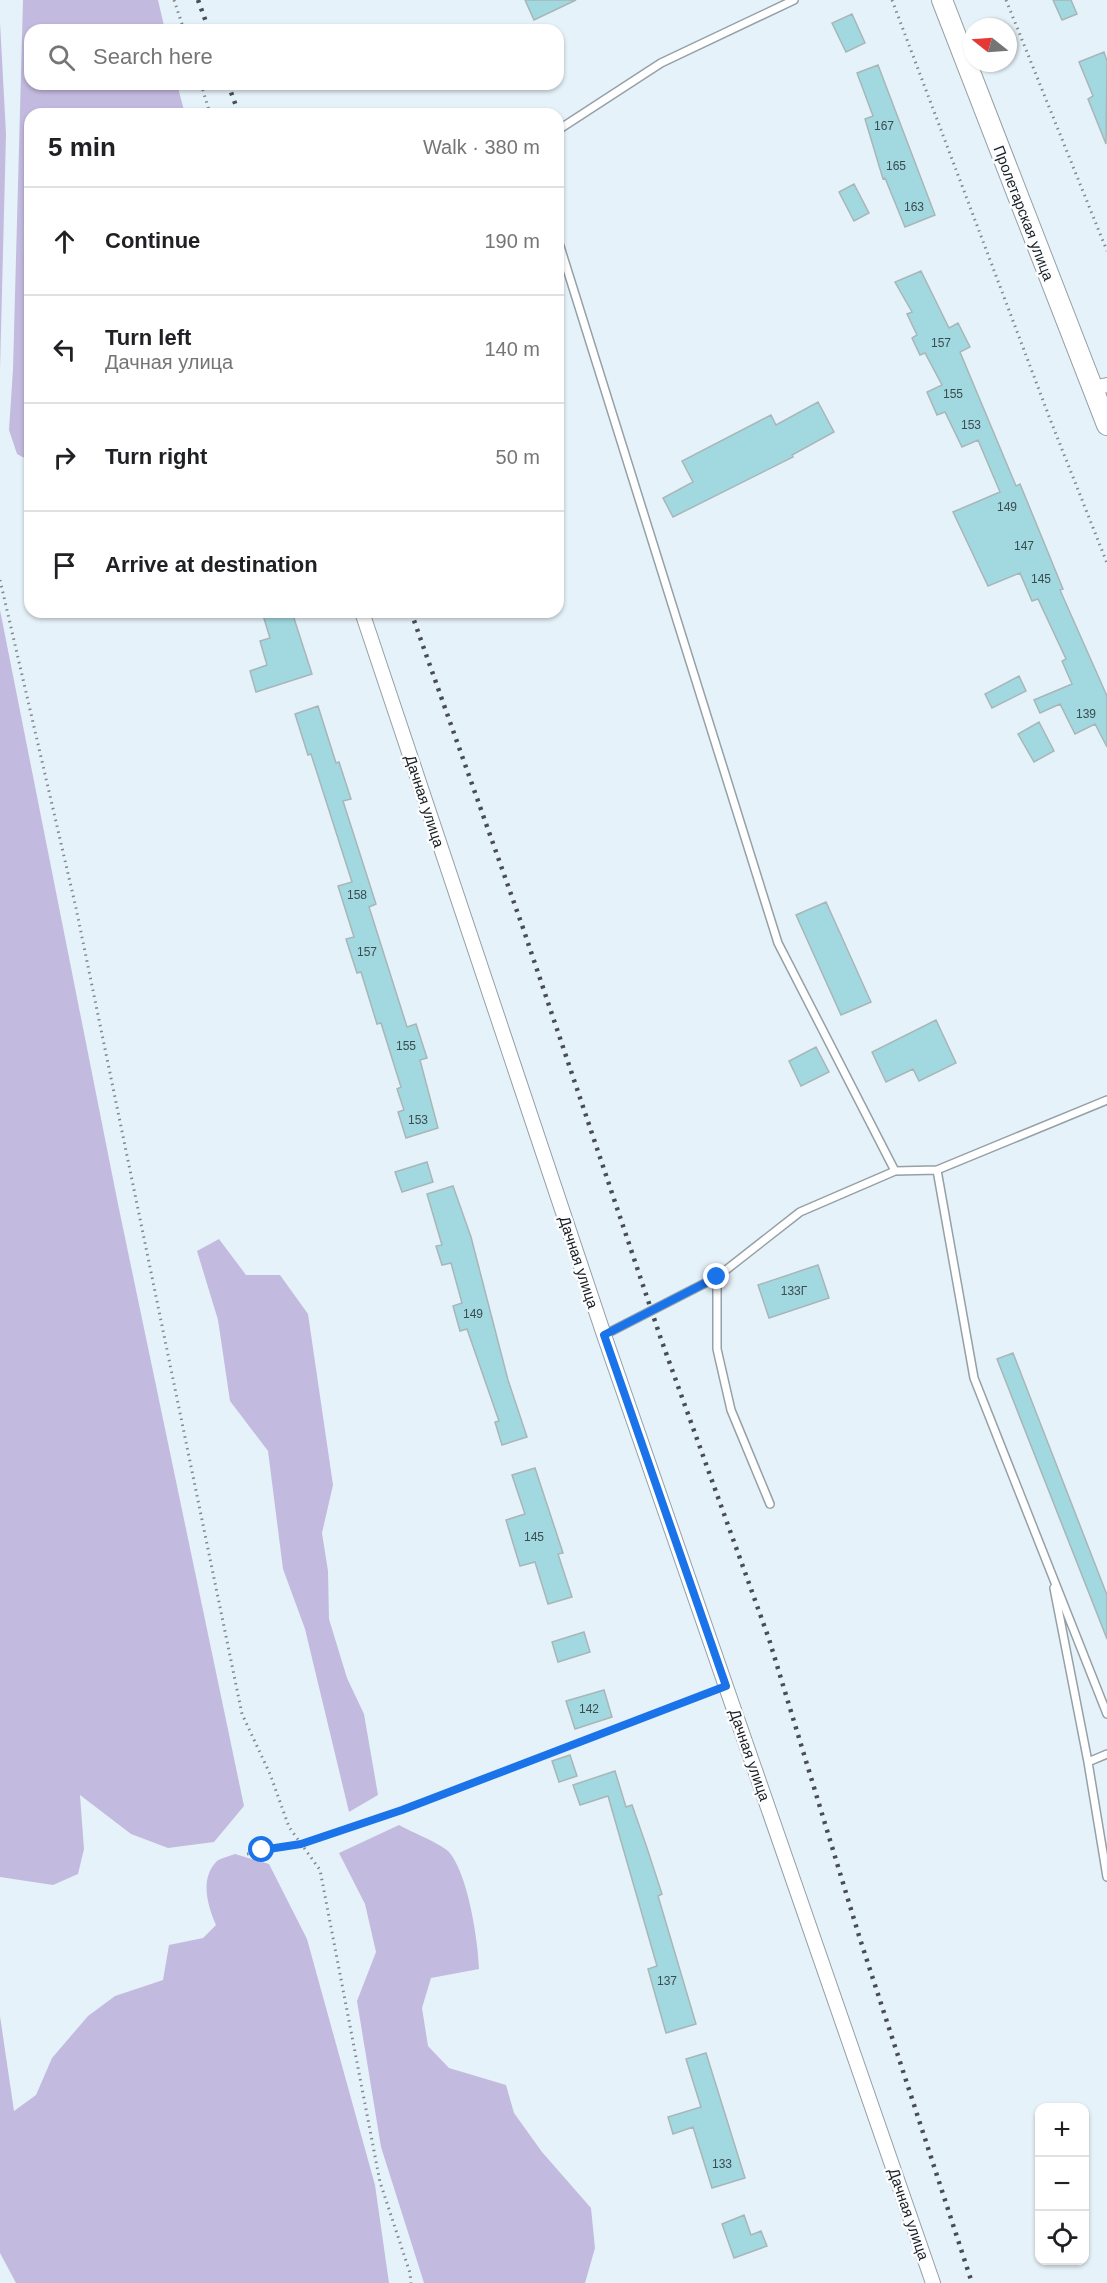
<!DOCTYPE html>
<meta charset="utf-8">
<style>
body{margin:0;font-family:Helvetica,sans-serif;background:#f2f2f2;color:#202124}
.controls{position:absolute;right:18px;bottom:18px;display:grid;overflow:hidden;border-radius:12px;box-shadow:0 2px 4px #0004}
.controls button{width:54px;height:54px;display:grid;place-items:center;padding:0;border:0;border-bottom:2px solid #e0e0e0;background:#fff;color:#202124;font:30px sans-serif}
.compass{position:absolute;left:963px;top:18px;width:54px;height:54px;border-radius:50%;background:#fff;box-shadow:0 2px 4px #0004;rotate:287deg}
.stop{position:absolute;width:18px;height:18px;margin:-14px;border:4px solid #1a73e8;border-radius:50%;background:#fff}
.stop.end{background:#1a73e8;border-color:#fff;box-shadow:0 2px 6px #0008}
.list{margin:0;padding:0;list-style:none}
h2{display:flex;justify-content:space-between;align-items:center;height:78px;margin:0;padding:0 24px;font-size:26px}
h2 small{font-size:20px;font-weight:400;color:#757577}
.list li{display:grid;grid-template-columns:39px 1fr auto;gap:18px;align-items:center;box-sizing:border-box;height:108px;padding:0 24px;border-top:2px solid #e0e0e0}
.list b{display:block;font-size:22px;white-space:nowrap}
.list p{margin:0;font-size:20px;white-space:nowrap;color:#757577}
.list em{font-size:20px;font-style:normal;color:#757577}
.icon{flex:none;width:33px;height:33px;fill:none;stroke:currentColor;stroke-width:2;stroke-linecap:round;stroke-linejoin:round}
.map{position:relative;flex:none;width:1107px;height:2283px;overflow:hidden}
.search{position:absolute;background:#fff;box-shadow:0 2px 4px #0004;left:24px;top:24px;width:540px;height:66px;display:flex;align-items:center;gap:15px;box-sizing:border-box;padding:0 21px;border-radius:18px;color:#757577;font-size:22px}
.panel{position:absolute;background:#fff;box-shadow:0 2px 4px #0004;left:24px;top:108px;width:540px;height:510px;border-radius:18px}
.map>svg:first-child{display:block}
.green{fill:#c3bbdf}
.building{fill:#a2d8e0;stroke:#a8b6b8;stroke-width:1.5}
.lines{fill:none;stroke-linecap:round;stroke-linejoin:round}
.lane-casing{stroke:#95a0a7;stroke-width:10}
.street-casing{stroke:#95a0a7;stroke-width:16}
.secondary-casing{stroke:#95a0a7;stroke-width:22}
.path{stroke:#81898e;stroke-width:3;stroke-dasharray:1.5 4.5;stroke-linecap:butt}
.lane{stroke:#fff;stroke-width:7}
.street{stroke:#fff;stroke-width:14}
.secondary{stroke:#fff;stroke-width:20}
.rail{stroke:#484d51;stroke-width:4.5;stroke-dasharray:3 6;stroke-linecap:butt}
.route{stroke:#1a73e8;stroke-width:8}
.labels{text-anchor:middle;dominant-baseline:central;stroke-width:5;stroke-linejoin:round;paint-order:stroke}
.number-label{font-size:12px;fill:#3b4c50}
.street-label{font-size:15px;fill:#191d20;stroke:#fbfdff}
</style>
<div class="map">
<svg width="1107" height="2283" viewBox="0 0 1107 2283">
<rect width="100%" height="100%" fill="#e6f2f9"/>
<path class="green" d="M23 0H158L165 30H30V84H177L185 114H30V461L17 454 9 430 13 369Z
M0 22 6 134 0 370Z
M0 610 118 1204 244 1806 214 1842 168 1848 131 1834 80 1795 84 1849 78 1874 53 1885 0 1877Z
M219 1239 246 1275H280L308 1314 333 1485 322 1533 328 1571 329 1619 347 1678 364 1714 378 1795 349 1812 305 1629 283 1569 268 1451 230 1401 218 1320 197 1251Z
M399 1825C411 1832 440 1843 449 1852 468 1874 478 1940 479 1969L431 1978 422 2008 428 2046 449 2068 506 2085 514 2113 542 2152 591 2208 595 2248 585 2283H424L381 2147 357 2001 376 1952 365 1904 339 1853Z
M235 1854 269 1864 307 1939 375 2185 389 2283H16L0 2253V2016L14 2111 36 2095 52 2058 88 2016 115 1996 163 1980 169 1945 203 1938 216 1925C208 1907 199 1879 217 1861 221 1858 230 1856 235 1854Z"/>
<path class="building" d="M525 0H576L534 20Z
M1053 0H1071L1077 14 1062 20Z
M852 14 865 43 846 52 832 23Z
M1104 52 1107 61 1106 144 1088 99 1093 96 1079 62Z
M878 65 935 215 905 227 885 178 883 179 865 119 873 116 857 73Z
M854 184 869 213 854 221 839 192Z
M921 271 949 328 958 323 970 347 960 352 1016 486 1020 484 1063 589 1060 590 1107 696V747L1095 724 1075 734 1060 704 1040 713 1034 700 1072 684 1062 661 1066 659 1038 599 1032 601 1020 573 988 586 953 512 1000 492 978 440 962 447 945 412 937 415 927 392 942 385 925 353 920 355 912 338 917 335 907 314 912 312 895 282Z
M818 402 834 432 792 455 793 457 673 517 663 498 693 482 682 461 771 415 776 425Z
M262 612H292L312 674 256 692 250 671 267 665 260 641 270 638Z
M1019 676 1026 691 992 708 985 694Z
M318 706 336 763 339 762 351 799 343 801 376 904 369 907 407 1027 416 1024 427 1058 420 1060 438 1128 406 1138 398 1112 404 1110 397 1089 401 1087 381 1023 377 1024 361 972 357 973 346 939 354 937 338 886 352 882 311 754 308 755 295 714Z
M1039 722 1054 751 1034 762 1018 734Z
M826 902 871 1002 841 1015 796 915Z
M936 1020 956 1063 919 1081 913 1069 886 1082 872 1052Z
M816 1047 829 1072 801 1086 789 1061Z
M427 1162 433 1182 402 1192 395 1172Z
M453 1186 471 1237 508 1380 527 1437 502 1445 495 1422 499 1421 467 1329 460 1331 453 1306 462 1303 451 1263 442 1265 436 1246 442 1245 427 1194Z
M818 1265 829 1298 769 1318 758 1285Z
M1013 1353 1107 1595V1639L997 1359Z
M535 1468 563 1553 558 1554 572 1597 548 1604 535 1562 520 1566 506 1520 525 1514 512 1475Z
M584 1632 590 1652 558 1662 552 1642Z
M604 1690 612 1717 575 1729 566 1701Z
M570 1755 577 1776 559 1782 552 1761Z
M615 1771 626 1807 632 1805 647 1848 662 1894 658 1896 696 2024 666 2033 648 1969 657 1966 608 1796 580 1805 573 1785Z
M706 2053 745 2178 712 2188 693 2127 673 2134 668 2117 701 2107 686 2059Z
M744 2215 751 2235 761 2231 767 2246 734 2258 722 2224Z"/>
<g class="lines">
<defs>
<path id="lane" d="M558 130 661 63 794 0
M558 240 778 943 895 1171 937 1170 1107 1100
M937 1170 974 1378 1107 1714
M717 1277V1349L731 1410 770 1504
M604 1335 717 1277 800 1212 895 1171
M1054 1588 1088 1762
M1107 1754 1088 1762 1107 1877"/>
<path id="street" d="M1092 388 1107 385
M362 612 604 1335 933 2283"/>
<path id="secondary" d="M942 0 1107 425"/>
</defs>
<use href="#lane" class="lane-casing"/>
<use href="#street" class="street-casing"/>
<use href="#secondary" class="secondary-casing"/>
<path class="path" d="M174 0 184 30
M892 0 1050 419 1107 563
M1006 0 1107 251
M201 84 210 114
M0 580 76 908 242 1714 270 1774 289 1827 320 1870 380 2182 410 2273 411 2283
M247 1854 301 1844 402 1810 713 1691"/>
<use href="#lane" class="lane"/>
<use href="#street" class="street"/>
<use href="#secondary" class="secondary"/>
<path class="rail" d="M198 0 209 30
M228 84 239 114
M411 612 523 928 661 1339 769 1639 860 1939 972 2283"/>
</g>
<g class="lines">
<path class="route" d="M262 1850 301 1844 402 1810 726 1686 604 1335 717 1277"/>
</g>
<g class="labels">
<g class="number-label">
<text x="884" y="126">167</text>
<text x="896" y="166">165</text>
<text x="914" y="207">163</text>
<text x="941" y="343">157</text>
<text x="953" y="394">155</text>
<text x="971" y="425">153</text>
<text x="1007" y="507">149</text>
<text x="1024" y="546">147</text>
<text x="1041" y="579">145</text>
<text x="1086" y="714">139</text>
<text x="357" y="895">158</text>
<text x="367" y="952">157</text>
<text x="406" y="1046">155</text>
<text x="418" y="1120">153</text>
<text x="794" y="1291">133Г</text>
<text x="473" y="1314">149</text>
<text x="534" y="1537">145</text>
<text x="589" y="1709">142</text>
<text x="667" y="1981">137</text>
<text x="722" y="2164">133</text>
</g>
<g class="street-label">
<text transform="translate(1024 213) rotate(69)">Пролетарская улица</text>
<text transform="translate(425 801) rotate(72)">Дачная улица</text>
<text transform="translate(579 1262) rotate(72)">Дачная улица</text>
<text transform="translate(750 1755) rotate(71)">Дачная улица</text>
<text transform="translate(909 2214) rotate(71)">Дачная улица</text>
</g>
</g>
</svg>
<div class="controls">
<button>+</button>
<button>−</button>
<button><svg class="icon" aria-label="locate" viewBox="0 0 24 24"><circle cx="12" cy="12" r="6"/><path d="M12 2v4M12 18v4M2 12h4M18 12h4"/></svg></button>
</div>
<svg class="compass" viewBox="-18 -18 36 36"><path d="M0-13l5 13h-10z" fill="#e53935"/><path d="M0 13l5-13h-10z" fill="#757577"/></svg>
<div class="stop" style="left:262px;top:1850px"></div>
<div class="stop end" style="left:717px;top:1277px"></div>
<div class="search"><svg class="icon" aria-label="search" viewBox="0 0 24 24"><circle cx="10" cy="10" r="6"/><path d="M15 15l6 6"/></svg>Search here</div>
<section class="panel">
<h2>5 min<small>Walk · 380 m</small></h2>
<ul class="list">
<li><svg class="icon" aria-label="ahead" viewBox="0 0 24 24"><path d="M12 20V5M6 11l6-6 6 6"/></svg><div><b>Continue</b></div><em>190 m</em></li>
<li><svg class="icon" aria-label="left" viewBox="0 0 24 24"><path d="M17 20v-9H6M10 6l-5 5 5 5"/></svg><div><b>Turn left</b><p>Дачная улица</p></div><em>140 m</em></li>
<li><svg class="icon" aria-label="right" viewBox="0 0 24 24"><path d="M7 20v-9h11M14 6l5 5-5 5"/></svg><div><b>Turn right</b></div><em>50 m</em></li>
<li><svg class="icon" aria-label="arrive" viewBox="0 0 24 24"><path d="M6 21V4h12l-3 4 3 4H6"/></svg><div><b>Arrive at destination</b></div></li>
</ul>
</section>
</div>
